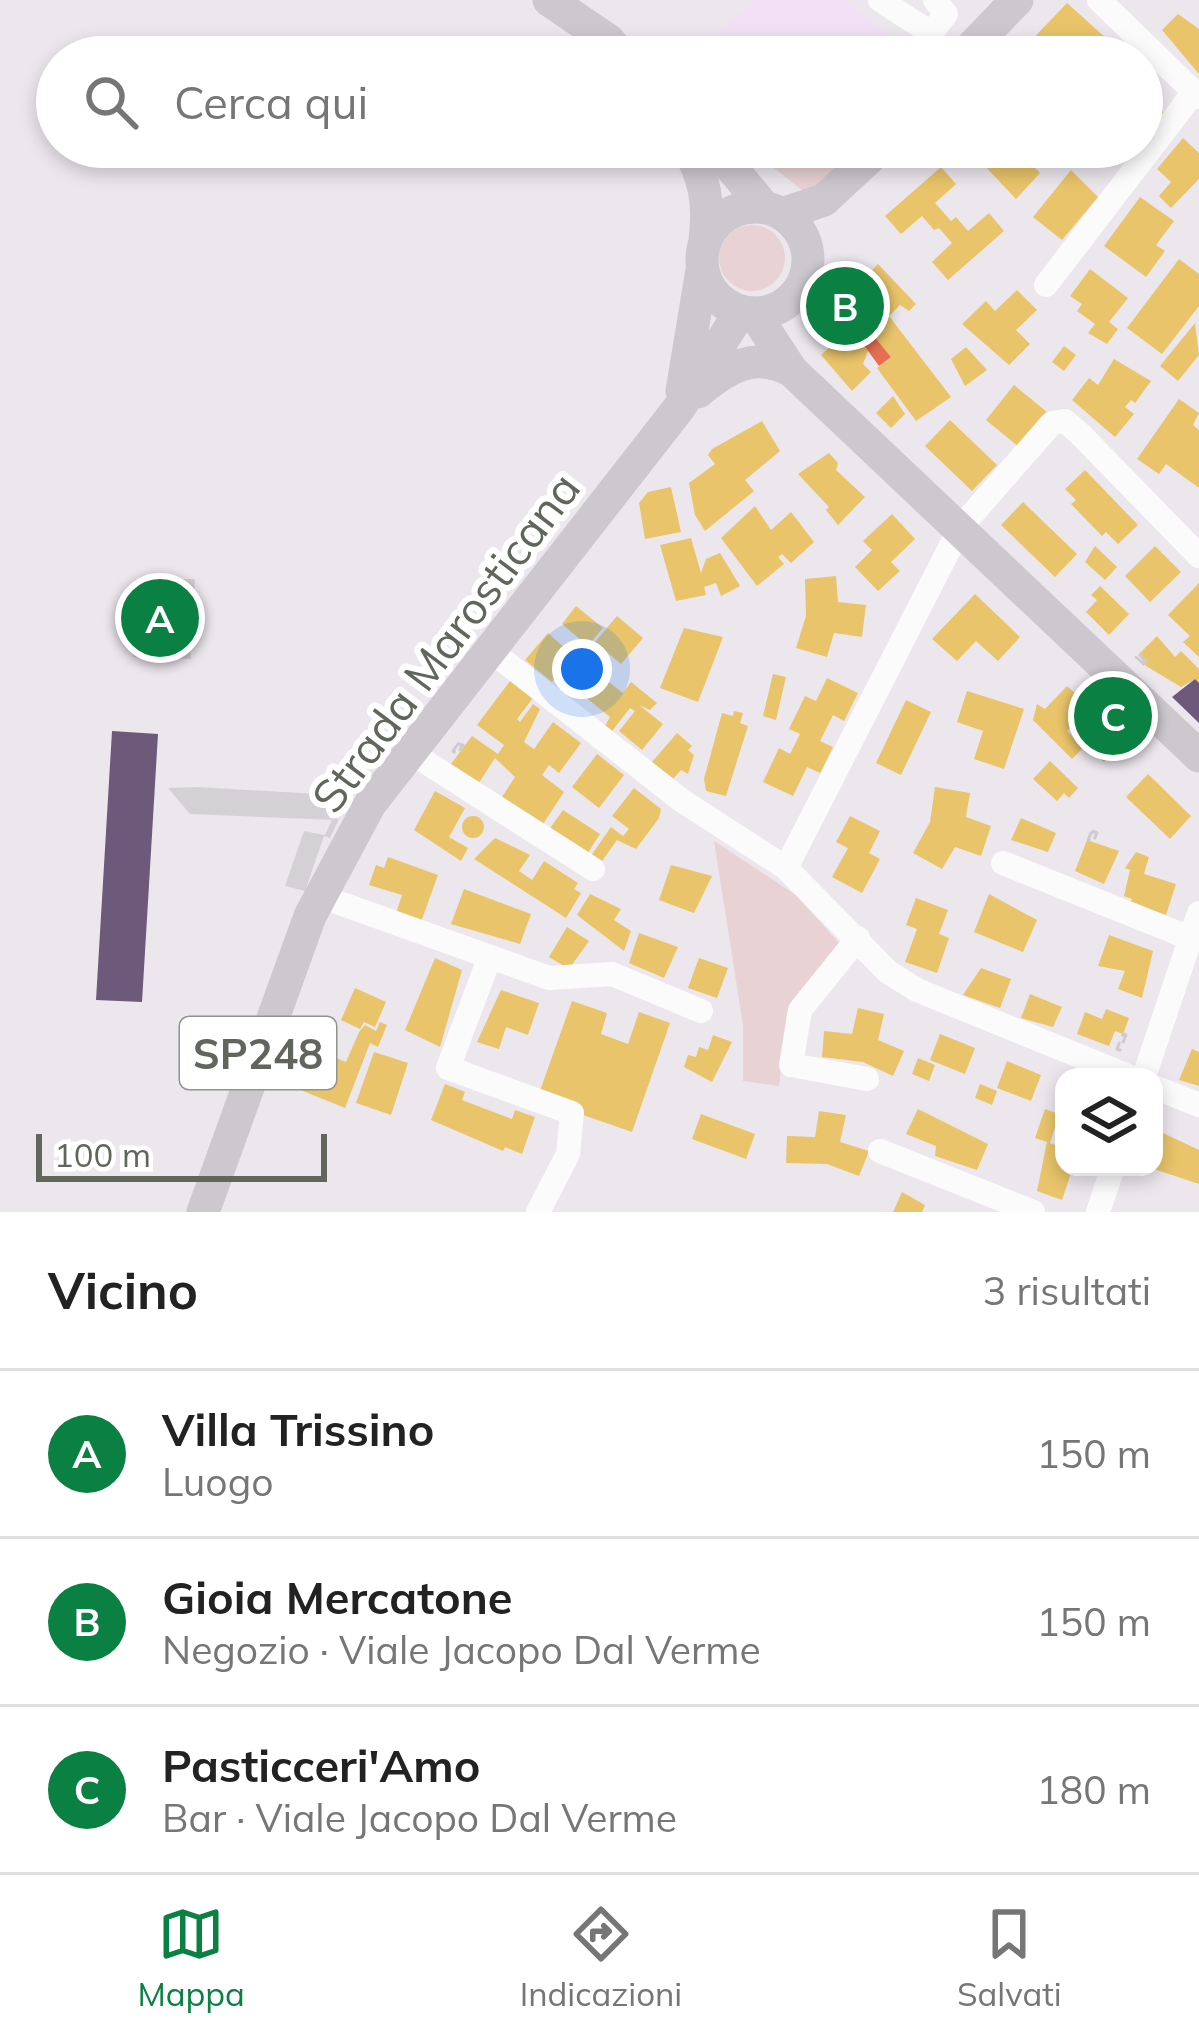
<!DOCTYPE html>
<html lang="it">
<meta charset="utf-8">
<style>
body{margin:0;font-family:Mulish,sans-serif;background:#f2f2f2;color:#222}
.controls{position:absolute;right:36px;bottom:36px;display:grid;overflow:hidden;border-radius:24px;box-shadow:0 6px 18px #0003}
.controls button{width:108px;height:108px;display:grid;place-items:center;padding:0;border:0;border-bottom:3px solid #e0e0e0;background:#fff;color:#222;font:60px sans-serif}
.scale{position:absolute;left:36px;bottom:30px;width:291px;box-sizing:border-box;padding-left:12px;border:6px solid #60665c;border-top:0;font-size:33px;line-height:42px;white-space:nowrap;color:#60665c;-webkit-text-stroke:9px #fff;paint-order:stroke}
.you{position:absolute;left:582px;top:669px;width:42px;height:42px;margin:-30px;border:9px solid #fff;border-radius:50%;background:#1a73e8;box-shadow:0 0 0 18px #1a73e833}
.badge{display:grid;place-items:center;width:78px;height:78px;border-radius:50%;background:#0b8043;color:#fff;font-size:39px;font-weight:700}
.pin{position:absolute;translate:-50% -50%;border:6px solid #fff;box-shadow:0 3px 12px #0006}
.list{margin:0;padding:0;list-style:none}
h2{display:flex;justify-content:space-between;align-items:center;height:156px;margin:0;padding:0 48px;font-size:51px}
h2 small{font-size:39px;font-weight:400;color:#767676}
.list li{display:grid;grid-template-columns:78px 1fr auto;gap:36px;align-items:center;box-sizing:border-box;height:168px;padding:0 48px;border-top:3px solid #e0e0e0}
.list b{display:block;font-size:45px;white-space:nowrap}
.list p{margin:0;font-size:39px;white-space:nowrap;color:#767676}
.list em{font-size:39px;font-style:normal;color:#767676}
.icon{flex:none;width:66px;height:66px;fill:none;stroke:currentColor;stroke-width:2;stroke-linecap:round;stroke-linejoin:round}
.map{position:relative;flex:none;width:1199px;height:1212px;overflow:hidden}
.search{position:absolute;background:#fff;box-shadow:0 6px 18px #0003;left:36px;right:36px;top:36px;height:132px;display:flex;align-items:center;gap:30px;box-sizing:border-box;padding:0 42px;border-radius:66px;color:#767676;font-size:45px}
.sheet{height:660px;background:#fff}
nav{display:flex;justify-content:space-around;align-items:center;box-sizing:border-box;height:168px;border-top:3px solid #e0e0e0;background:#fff;font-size:33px;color:#767676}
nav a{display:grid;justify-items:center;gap:6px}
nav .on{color:#0b8043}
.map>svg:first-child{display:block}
.commercial{fill:#f2e0f7}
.green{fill:#e9d2d4}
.homes{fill:#e9c46a}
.shops{fill:#e76f51}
.offices{fill:#6d597a}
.building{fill:#d4d1d5}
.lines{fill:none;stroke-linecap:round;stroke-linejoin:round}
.path{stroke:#cecbc9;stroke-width:3;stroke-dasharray:12 6;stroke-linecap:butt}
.minor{stroke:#fcfbfc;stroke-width:24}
.major{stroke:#cdc8ce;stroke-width:33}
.labels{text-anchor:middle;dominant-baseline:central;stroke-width:12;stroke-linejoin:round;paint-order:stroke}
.shield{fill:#fff;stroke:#90948d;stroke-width:3}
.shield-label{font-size:42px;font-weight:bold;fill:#60665c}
.street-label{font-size:45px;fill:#60665c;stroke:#fff}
</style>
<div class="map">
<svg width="1199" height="1212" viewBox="0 0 1199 1212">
<rect width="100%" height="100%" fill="#ece7ed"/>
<path class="commercial" d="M754 0H843L908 49 947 50 941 57H691Z
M754 147H862L847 163 769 164Z"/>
<path class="green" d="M769 164H847L824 187 802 190Z
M719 258a33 33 0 1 1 66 0a33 33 0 1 1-66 0Z
M714 841 796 895 840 944 841 951 787 1013 779 1086 743 1081V1025Z"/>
<path class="homes" d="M1067 3 1107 39 1091 57H1032L1023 49Z
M1178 14 1199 29V74L1162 30Z
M1142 91 1165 114 1142 137Z
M1183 138 1199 153V179L1171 208 1159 196 1171 182 1157 169Z
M967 147H1015L1040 173 1016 199Z
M941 167 956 184 935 203 951 221 956 217 968 231 989 213 1004 231 948 280 932 262 952 243 939 228 934 230 922 216 901 234 885 216Z
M1071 170 1098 197 1062 240 1033 217Z
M1140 197 1174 221 1156 245 1165 251 1146 277 1104 246Z
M1179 259 1199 274V306L1162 354 1127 328Z
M878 264 916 304 909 311 900 305 889 316 951 397 916 421 877 368 891 357 854 312 865 301 853 289Z
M1090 269 1128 298 1109 322 1118 329 1107 344 1088 333 1095 324 1077 311 1082 304 1070 296Z
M1017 290 1037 310 1016 330 1030 344 1009 365 962 324 986 301 995 311Z
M1195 323 1199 355 1178 381 1160 366Z
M852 328 868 351 863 364 871 372 852 391 821 355Z
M1064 346 1076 355 1064 371 1052 362Z
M966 347 987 370 965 386 951 359Z
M1114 359 1151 381 1135 403 1131 400 1125 407 1134 414 1115 437 1072 400 1089 378 1098 385Z
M1014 385 1047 412 1019 447 986 420Z
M893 396 905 414 891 428 876 413Z
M1179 399 1199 413 1193 425 1199 430V488L1166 464 1159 474 1137 459Z
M950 420 997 465 972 491 925 446Z
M762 421 780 451 745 480 754 491 705 531 695 515 689 483 715 464 708 455 712 449Z
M829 453 838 463 836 470 865 497 838 525 826 510 829 507 798 474Z
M1085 470 1138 525 1118 544 1106 532 1102 536 1071 504 1076 500 1065 489Z
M671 487 681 532 645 539 639 503 648 492Z
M1023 502 1077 554 1055 577 1001 525Z
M755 506 771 530 791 512 814 542 791 563 782 554 778 557 784 564 757 586 721 538Z
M892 514 915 539 891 562 900 571 878 591 855 567 872 550 863 541Z
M691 538 701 573 706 559 720 553 740 586 721 596 716 583 704 587 706 595 676 601 660 545Z
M1095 546 1117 567 1105 580 1085 562Z
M1155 546 1181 572 1150 602 1125 576Z
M836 576 838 602 866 605 862 637 834 633 827 657 796 648 806 616 805 579Z
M1199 583V657L1183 642 1190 636 1168 615Z
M1100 586 1129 614 1109 635 1086 612 1097 600 1091 595Z
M975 594 1020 637 998 661 976 641 957 661 932 639Z
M576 606 603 628 588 646 562 624Z
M617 616 643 638 621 664 595 642Z
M684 628 723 637 698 702 660 688Z
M548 633 577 659 586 648 599 659 583 680 565 666 552 682 525 660Z
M1157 636 1175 657 1181 651 1199 669V683L1195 679 1181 687 1146 666 1139 654Z
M773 674 786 677 776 720 763 716Z
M600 675 623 693 631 682 657 703 650 710 639 705 663 724 642 750 619 731 635 711 630 708 609 735 603 730 610 717 584 696Z
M827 678 858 693 844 721 833 715 820 741 833 747 820 773 807 767 793 796 763 782 779 748 790 754 800 734 789 729 805 696 816 701Z
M510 681 533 698 517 719 520 722 533 704 540 709 524 742 534 749 553 722 581 743 559 773 549 765 542 775 564 792 543 824 500 800 515 777 495 758 477 786 448 768 472 736 498 754 504 745 477 725Z
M1067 686 1090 707 1067 731 1083 748 1072 759 1033 720 1037 704 1045 709Z
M967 691 1024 709 1004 769 974 759 983 731 957 722Z
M906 700 931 712 901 775 876 763Z
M734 711 743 713 740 723 748 726 726 796 706 791 704 779 722 713 733 716Z
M1105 718 1123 737 1104 762 1083 741Z
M677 733 692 746 688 750 694 755 688 774 681 770 673 779 652 762Z
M597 754 624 775 599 808 572 787Z
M1050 761 1078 788 1069 798 1064 793 1057 801 1033 779Z
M1148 774 1191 816 1170 839 1126 797Z
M935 787 970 793 966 817 991 826 981 856 955 847 942 869 913 853 930 822Z
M634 788 661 809 659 818 636 849 617 840 600 864 590 857 611 827 623 836 629 829 612 816Z
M435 791 465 808 449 837 468 848 461 861 414 830Z
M563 810 600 834 586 856 548 831Z
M850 816 880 831 869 853 880 859 862 893 832 877 848 848 836 842Z
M462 827a11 11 0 1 1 22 0a11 11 0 1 1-22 0Z
M1021 818 1056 833 1048 852 1011 840Z
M495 838 530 855 519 871 532 880 544 861 578 883 574 889 581 893 566 918 474 859Z
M1087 840 1119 851 1104 884 1075 871Z
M1136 852 1149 857 1144 874 1176 884 1166 915 1130 904 1132 899 1124 896 1130 870 1125 868Z
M388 857 438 875 421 922 396 913 402 895 369 885 376 865 384 868Z
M671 865 712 876 694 913 659 900Z
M464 889 531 914 520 944 451 924Z
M590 894 621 909 614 920 631 931 624 951 577 915Z
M989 894 1037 920 1023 952 974 932Z
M916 898 948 910 939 934 949 938 937 973 905 962 917 929 906 925Z
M567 927 589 941 569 969 549 957Z
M639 933 678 947 664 978 629 963Z
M1109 935 1153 951 1142 998 1118 989 1125 971 1098 966Z
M435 958 462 970 440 1047 405 1030Z
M699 958 728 968 717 998 688 988Z
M981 968 1011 979 1000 1008 963 995Z
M355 988 386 1002 375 1027 364 1022 360 1029 341 1020Z
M501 990 539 1003 528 1035 506 1027 499 1049 477 1042Z
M1030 994 1062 1007 1053 1027 1021 1018Z
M572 1001 607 1013 601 1034 628 1044 639 1012 670 1023 632 1132 537 1099Z
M858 1008 884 1014 878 1040 904 1051 893 1076 863 1062 822 1057 824 1031 852 1034Z
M1106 1009 1129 1018 1123 1034 1115 1031 1109 1046 1077 1034 1085 1012 1102 1019Z
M380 1022 387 1025 378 1047 370 1043 345 1108 288 1085 304 1045 346 1062 359 1032 365 1025 376 1031Z
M940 1034 975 1048 965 1074 930 1060Z
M713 1035 732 1042 712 1082 684 1067 688 1055 696 1057 699 1047 708 1050Z
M1192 1049 1199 1052V1086L1179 1080Z
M374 1052 408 1063 391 1115 356 1103Z
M918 1058 935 1065 929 1081 912 1074Z
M1007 1061 1041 1075 1031 1101 997 1088Z
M445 1084 465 1092 462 1100 512 1119 515 1110 535 1117 522 1154 505 1147 503 1151 431 1120Z
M980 1084 997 1091 992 1105 975 1098Z
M918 1109 988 1144 977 1170 935 1156 936 1146 906 1134Z
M1045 1109 1059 1114 1050 1143 1035 1138Z
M819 1111 846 1115 840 1142 869 1151 859 1176 827 1164 786 1163 787 1136 815 1137Z
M701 1114 755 1134 746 1159 692 1139Z
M1163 1133 1199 1150V1184L1154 1169Z
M1047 1142 1063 1148 1064 1167H1073L1062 1200 1037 1191Z
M902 1192 925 1205 922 1212H893Z"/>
<path class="shops" d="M853 289 865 301 854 312 891 357 879 366 834 304Z
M1102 698 1132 726 1123 736 1092 709Z"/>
<path class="offices" d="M1195 679 1199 683V723L1172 697Z
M112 731 158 734 142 1002 96 1000Z"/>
<path class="building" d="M135 579H195L194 601H187L191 659 133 657Z
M198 787 318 794 319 789 351 790 336 820 190 814 168 788Z
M339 819 330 838 324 836 305 891 285 886 304 831 325 835 332 820Z"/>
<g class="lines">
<path class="path" d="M1139 654 1148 664 1146 666 1136 657Z
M458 744 463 745 457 754 453 751Z
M1092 831 1097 833 1093 842 1088 840Z
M1123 1034 1126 1035 1120 1050 1117 1049Z"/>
<path class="minor" d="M880 0 931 33 946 14 935 0
M1099 0 1199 97
M1046 285 1194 92
M490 650 681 800 786 868 888 972 917 990 1131 1077
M410 752 593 869
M1003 863 1190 938
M786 868 960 528 1052 423 1065 421 1080 434 1199 556
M320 896 549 978 612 974 701 1011
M858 938 800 1010 791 1065 867 1079
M489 959 448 1068 572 1113 568 1154 538 1212
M1144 1077 1199 913
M1154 1087 1199 1105
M880 1151 1033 1212
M1098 1212 1113 1167"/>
<path class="major" d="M549 0 608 40 623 57
M962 57 1017 0
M687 147C706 179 709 204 705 241
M714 147 764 207
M702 260a53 53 0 1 1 106 0a53 53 0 1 1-106 0Z
M782 214 824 200 881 147
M754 313 792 371 1199 756
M682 391 702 270
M698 392C727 368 755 350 792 371
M203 1212 310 916 370 804 679 408 741 311"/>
</g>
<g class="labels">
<rect class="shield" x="180" y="1017" width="156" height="72" rx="9"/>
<g class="shield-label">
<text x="258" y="1053">SP248</text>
</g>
<g class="street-label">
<text transform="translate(445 642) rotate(-53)">Strada Marosticana</text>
</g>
</g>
</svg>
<div class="controls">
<button><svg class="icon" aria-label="layers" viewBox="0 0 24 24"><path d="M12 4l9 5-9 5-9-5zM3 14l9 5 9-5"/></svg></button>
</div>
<div class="scale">100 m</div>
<div class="you"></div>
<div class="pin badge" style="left:160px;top:618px">A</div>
<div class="pin badge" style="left:845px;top:306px">B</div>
<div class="pin badge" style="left:1113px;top:716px">C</div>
<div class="search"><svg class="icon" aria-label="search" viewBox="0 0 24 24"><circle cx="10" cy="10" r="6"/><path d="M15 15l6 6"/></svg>Cerca qui</div>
</div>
<section class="sheet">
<h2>Vicino<small>3 risultati</small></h2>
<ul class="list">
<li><span class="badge">A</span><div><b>Villa Trissino</b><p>Luogo</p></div><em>150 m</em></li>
<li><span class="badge">B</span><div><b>Gioia Mercatone</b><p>Negozio · Viale Jacopo Dal Verme</p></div><em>150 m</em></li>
<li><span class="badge">C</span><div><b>Pasticceri'Amo</b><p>Bar · Viale Jacopo Dal Verme</p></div><em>180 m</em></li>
</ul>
</section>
<nav>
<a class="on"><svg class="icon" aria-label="map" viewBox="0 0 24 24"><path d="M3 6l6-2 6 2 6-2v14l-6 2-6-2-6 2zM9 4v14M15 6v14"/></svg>Mappa</a>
<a><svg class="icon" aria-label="directions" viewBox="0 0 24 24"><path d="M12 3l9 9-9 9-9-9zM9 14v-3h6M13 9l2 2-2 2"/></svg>Indicazioni</a>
<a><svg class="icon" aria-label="saved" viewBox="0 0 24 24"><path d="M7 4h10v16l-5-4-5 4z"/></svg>Salvati</a>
</nav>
